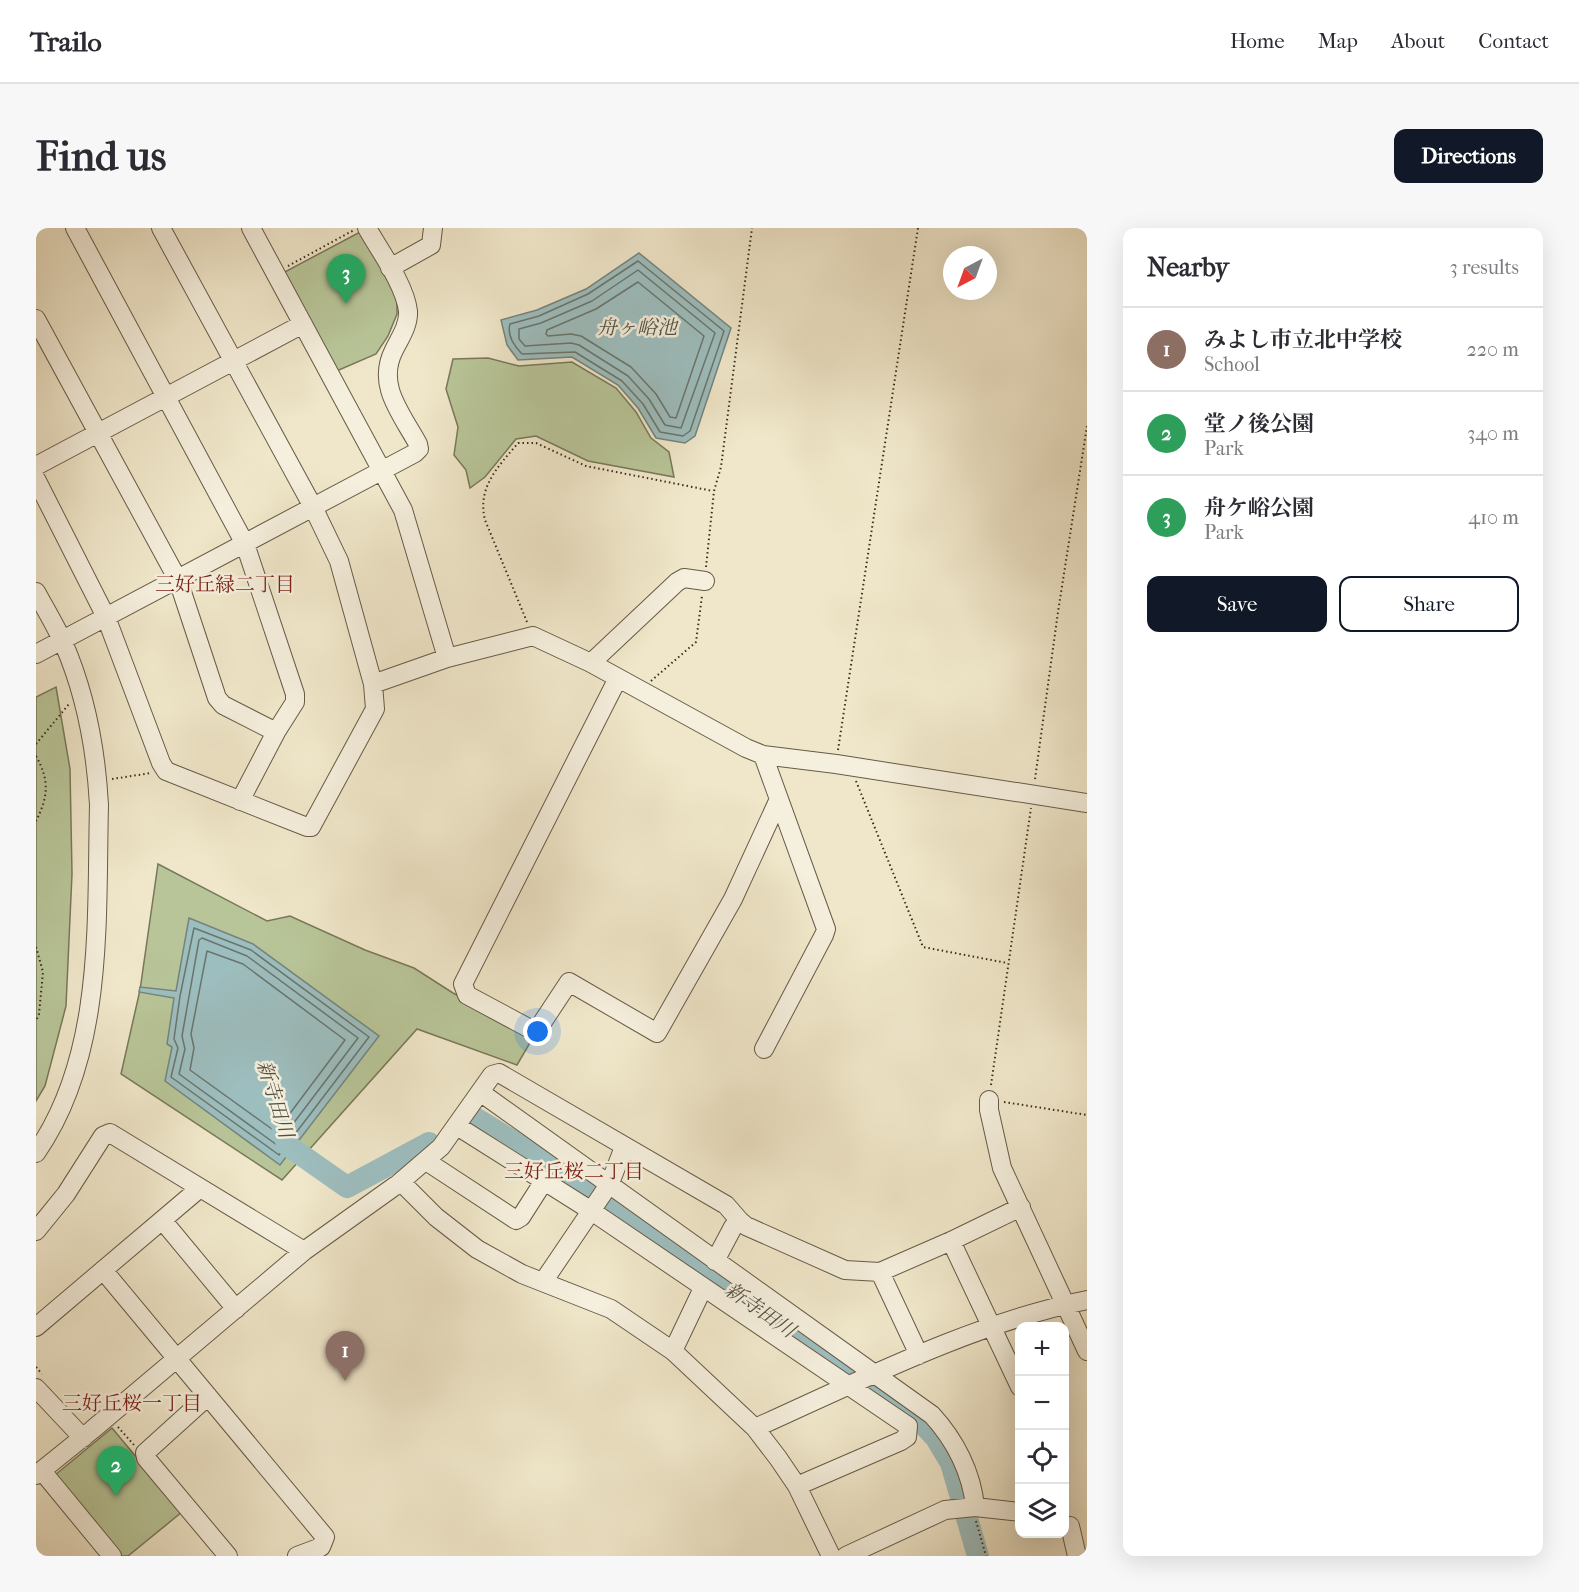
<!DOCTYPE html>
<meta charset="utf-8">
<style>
body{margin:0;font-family:"IM FELL French Canon","Noto Serif JP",serif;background:#f7f7f7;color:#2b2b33}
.controls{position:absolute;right:18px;bottom:18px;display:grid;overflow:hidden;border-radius:12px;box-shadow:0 6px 24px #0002}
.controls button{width:54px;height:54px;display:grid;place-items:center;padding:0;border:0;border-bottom:2px solid #e1e1e2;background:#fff;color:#2b2b33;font:30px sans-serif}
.compass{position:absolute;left:907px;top:18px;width:54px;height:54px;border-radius:50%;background:#fff;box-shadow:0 6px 24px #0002;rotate:221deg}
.you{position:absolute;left:502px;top:804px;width:21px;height:21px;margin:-15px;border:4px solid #fff;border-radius:50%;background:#1a73e8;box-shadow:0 0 0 9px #1a73e833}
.badge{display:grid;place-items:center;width:39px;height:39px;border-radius:50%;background:#111827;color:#fff;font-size:20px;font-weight:700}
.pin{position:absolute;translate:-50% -50px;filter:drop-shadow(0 2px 3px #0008)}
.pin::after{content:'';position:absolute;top:32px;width:21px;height:18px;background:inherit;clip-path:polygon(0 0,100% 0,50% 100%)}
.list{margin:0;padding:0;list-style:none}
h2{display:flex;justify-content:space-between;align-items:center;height:78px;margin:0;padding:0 24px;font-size:26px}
h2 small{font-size:20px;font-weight:400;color:#7c7c81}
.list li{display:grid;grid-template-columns:39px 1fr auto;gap:18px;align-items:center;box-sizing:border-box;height:84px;padding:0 24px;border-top:2px solid #e1e1e2}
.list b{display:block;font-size:22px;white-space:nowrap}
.list p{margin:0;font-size:20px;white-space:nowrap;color:#7c7c81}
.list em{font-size:20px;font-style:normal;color:#7c7c81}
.actions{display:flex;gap:12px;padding:18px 24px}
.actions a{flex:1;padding:14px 0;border:2px solid #111827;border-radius:12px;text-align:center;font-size:21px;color:#111827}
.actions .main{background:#111827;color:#fff}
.icon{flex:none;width:33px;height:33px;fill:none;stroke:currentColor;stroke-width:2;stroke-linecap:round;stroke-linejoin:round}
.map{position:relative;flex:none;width:1051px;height:1328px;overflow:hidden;border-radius:12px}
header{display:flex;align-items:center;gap:36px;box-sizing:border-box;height:84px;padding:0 30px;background:#fff;border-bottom:2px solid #e1e1e2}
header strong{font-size:28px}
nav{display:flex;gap:33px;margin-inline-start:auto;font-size:21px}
.intro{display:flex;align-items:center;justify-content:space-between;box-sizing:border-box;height:144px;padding:0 36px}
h1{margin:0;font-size:42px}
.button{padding:15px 27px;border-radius:12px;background:#111827;color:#fff;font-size:21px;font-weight:700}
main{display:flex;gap:36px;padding:0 36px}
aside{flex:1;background:#fff;border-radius:12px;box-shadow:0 6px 24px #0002}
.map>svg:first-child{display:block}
.green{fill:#b8c598;stroke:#78785a;stroke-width:1.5}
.water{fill:#9dbebf;stroke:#75847d;stroke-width:1.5}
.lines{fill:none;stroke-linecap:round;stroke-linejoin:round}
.shore{stroke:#6a756d;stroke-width:1.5}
.river{stroke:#9dbebf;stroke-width:22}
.minor-casing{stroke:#665b47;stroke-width:20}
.path{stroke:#382c1b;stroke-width:2;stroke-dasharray:1.5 3;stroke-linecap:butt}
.minor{stroke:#f5efdd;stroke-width:18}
.labels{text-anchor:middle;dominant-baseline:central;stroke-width:5;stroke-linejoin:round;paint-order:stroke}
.water-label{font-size:20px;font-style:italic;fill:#515044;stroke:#f5efdd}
.neighbourhood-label{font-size:20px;fill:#7a1f14;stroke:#f5efdd}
</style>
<header>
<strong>Trailo</strong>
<nav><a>Home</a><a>Map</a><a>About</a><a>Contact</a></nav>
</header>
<div class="intro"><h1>Find us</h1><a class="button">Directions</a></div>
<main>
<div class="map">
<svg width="1051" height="1328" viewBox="0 0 1051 1328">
<rect width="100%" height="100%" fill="#f0e7ca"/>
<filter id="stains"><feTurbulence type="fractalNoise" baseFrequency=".00333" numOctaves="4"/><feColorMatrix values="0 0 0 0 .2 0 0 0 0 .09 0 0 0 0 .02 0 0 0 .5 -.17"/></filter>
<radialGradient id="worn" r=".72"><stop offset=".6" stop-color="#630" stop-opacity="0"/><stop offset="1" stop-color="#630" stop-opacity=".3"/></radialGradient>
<path class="green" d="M326 3 361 67V86L352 108 340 126 296 145 243 47Z
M452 130 483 138 536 134 580 160 600 184 615 210 633 224 638 249 552 233 500 208 480 211 449 249 434 260 430 242 418 227 422 199 410 161 417 131Z
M20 459 34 541 36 646 30 778 9 858 0 873V469Z
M122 636 231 693 254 688 329 722 378 740 417 765 483 799 495 813 481 837 381 801 246 952 85 846 104 762Z
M76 1200 146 1284 92 1328H77L13 1252Z"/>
<path class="water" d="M603 25 695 100 659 208 649 215 620 210 602 180 582 157 536 129 482 132 471 117 465 92 501 82 550 61Z
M153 690 217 716 343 808 244 937 129 853 136 819 131 816 138 770 103 764 104 759 140 763Z"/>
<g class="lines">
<path class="shore" d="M602 33 688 103 654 203 647 208 624 204 607 176 586 153 539 124 486 126C478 118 471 107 474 96L503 88 552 66Z
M602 42 679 105 645 200 629 197 613 171 592 148 543 117 535 115 489 118 483 111V101L505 95 556 73Z
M602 54 668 108 640 190 634 189 620 166 595 139 545 108 535 106 512 108 510 106 511 102 560 81Z
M158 700 215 722 333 809 243 927 135 849 142 820 138 811 144 768Z
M166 710 211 728 322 810 241 917 143 846 149 821 146 808 163 712Z
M171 723 207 736 309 812 240 904 154 842 158 820 155 806Z"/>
<path class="river" d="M439 890 475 912 547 960 883 1192 900 1210 915 1235 942 1328
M245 893 251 917 311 959 393 915"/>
<defs>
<path id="minor" d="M39 0 209 316 259 466V474L240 504 204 573
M215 0 367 282 411 430
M354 40 395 17 397 0
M0 91 142 352 181 470 187 477 240 504
M0 238 267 96
M0 251 70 389 125 535 130 543 271 599H275L339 481 337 456 303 333 277 279 125 0
M0 364C9 380 19 397 27 414 49 464 60 522 63 577 60 692 69 826 0 925
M0 426 379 225 383 221 382 216C365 185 340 157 358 122 364 110 373 97 372 83 369 57 344 23 331 0
M555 435 641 354 648 350 669 353
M582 450 427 756 431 767 500 804 533 754 621 805 697 671 743 571
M337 456 411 430 497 408 555 435 710 520 727 527 800 536 1051 575
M727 527 790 701 788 707 728 821
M444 864 896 1187C919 1212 936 1245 939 1279
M953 872V882L966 940 1051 1123
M421 898 554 982 872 1198 871 1209 865 1213 761 1258
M390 933 480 992 485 989 508 953
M362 956 405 919 456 847 463 845 690 977 703 992
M127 993 200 1081
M0 1003 30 966 67 908 74 905 268 1023
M915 1013 984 1159
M679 1033 697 999 703 992 710 998 809 1042 844 1044 915 1013 985 979
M67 1042 289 1309 285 1319 261 1328
M844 1044 883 1127
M507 1054 574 955 588 919
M0 1099 164 960
M637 1123 667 1060
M0 1160 47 1210
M172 1168 109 1225 110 1230 192 1328
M719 1200C824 1153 937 1095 1051 1072
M6 1243 76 1328
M0 1247 56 1202 268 1023 359 958 367 956 400 989 441 1021 486 1046 575 1081 637 1123 719 1200 742 1230 761 1258 795 1328
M1034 1298 1041 1328
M810 1328 909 1282 939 1279 984 1284"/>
</defs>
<use href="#minor" class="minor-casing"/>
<path class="path" d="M252 38 318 2
M670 339 678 263 685 239 716 0
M491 394 449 292C441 259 462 239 482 215H500L550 238 677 263
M615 453 660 414 666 368
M0 516 33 476
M802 522 882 0
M0 528C14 553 12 569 0 593
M76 551 115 545
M999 551 1022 384 1051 198
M820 553 887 719 971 735
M0 719 7 744 3 786 0 793
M955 857 995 580
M968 874 1051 887
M0 1139 6 1146
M82 1199 98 1217
M940 1293 950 1328"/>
<use href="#minor" class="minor"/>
</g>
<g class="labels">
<g class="water-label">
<text x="601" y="99">舟ヶ峪池</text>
<text transform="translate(239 871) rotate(73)">新寺田川</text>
<text transform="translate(724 1082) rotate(35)">新寺田川</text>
</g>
<g class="neighbourhood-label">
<text x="189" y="356">三好丘緑二丁目</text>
<text x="538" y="943">三好丘桜二丁目</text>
<text x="96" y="1175">三好丘桜一丁目</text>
</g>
</g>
<rect width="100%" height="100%" filter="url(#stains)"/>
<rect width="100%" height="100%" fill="url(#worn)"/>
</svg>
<div class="controls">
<button>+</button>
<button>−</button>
<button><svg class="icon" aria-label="locate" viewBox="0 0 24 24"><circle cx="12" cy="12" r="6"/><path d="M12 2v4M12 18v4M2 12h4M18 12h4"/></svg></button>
<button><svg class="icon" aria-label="layers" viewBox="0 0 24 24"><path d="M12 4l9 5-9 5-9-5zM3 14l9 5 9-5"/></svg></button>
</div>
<svg class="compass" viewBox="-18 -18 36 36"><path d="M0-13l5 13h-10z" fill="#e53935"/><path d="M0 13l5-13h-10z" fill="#7c7c81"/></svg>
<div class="you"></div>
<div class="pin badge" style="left:309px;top:1153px;background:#8d6e63">1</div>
<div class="pin badge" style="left:80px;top:1268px;background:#2e9e5b">2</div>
<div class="pin badge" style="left:310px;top:76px;background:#2e9e5b">3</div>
</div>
<aside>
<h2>Nearby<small>3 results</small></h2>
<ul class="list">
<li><span class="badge" style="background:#8d6e63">1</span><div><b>みよし市立北中学校</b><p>School</p></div><em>220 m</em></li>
<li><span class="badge" style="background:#2e9e5b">2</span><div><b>堂ノ後公園</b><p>Park</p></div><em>340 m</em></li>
<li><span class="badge" style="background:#2e9e5b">3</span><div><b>舟ケ峪公園</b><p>Park</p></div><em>410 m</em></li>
</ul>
<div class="actions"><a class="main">Save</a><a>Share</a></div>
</aside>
</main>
